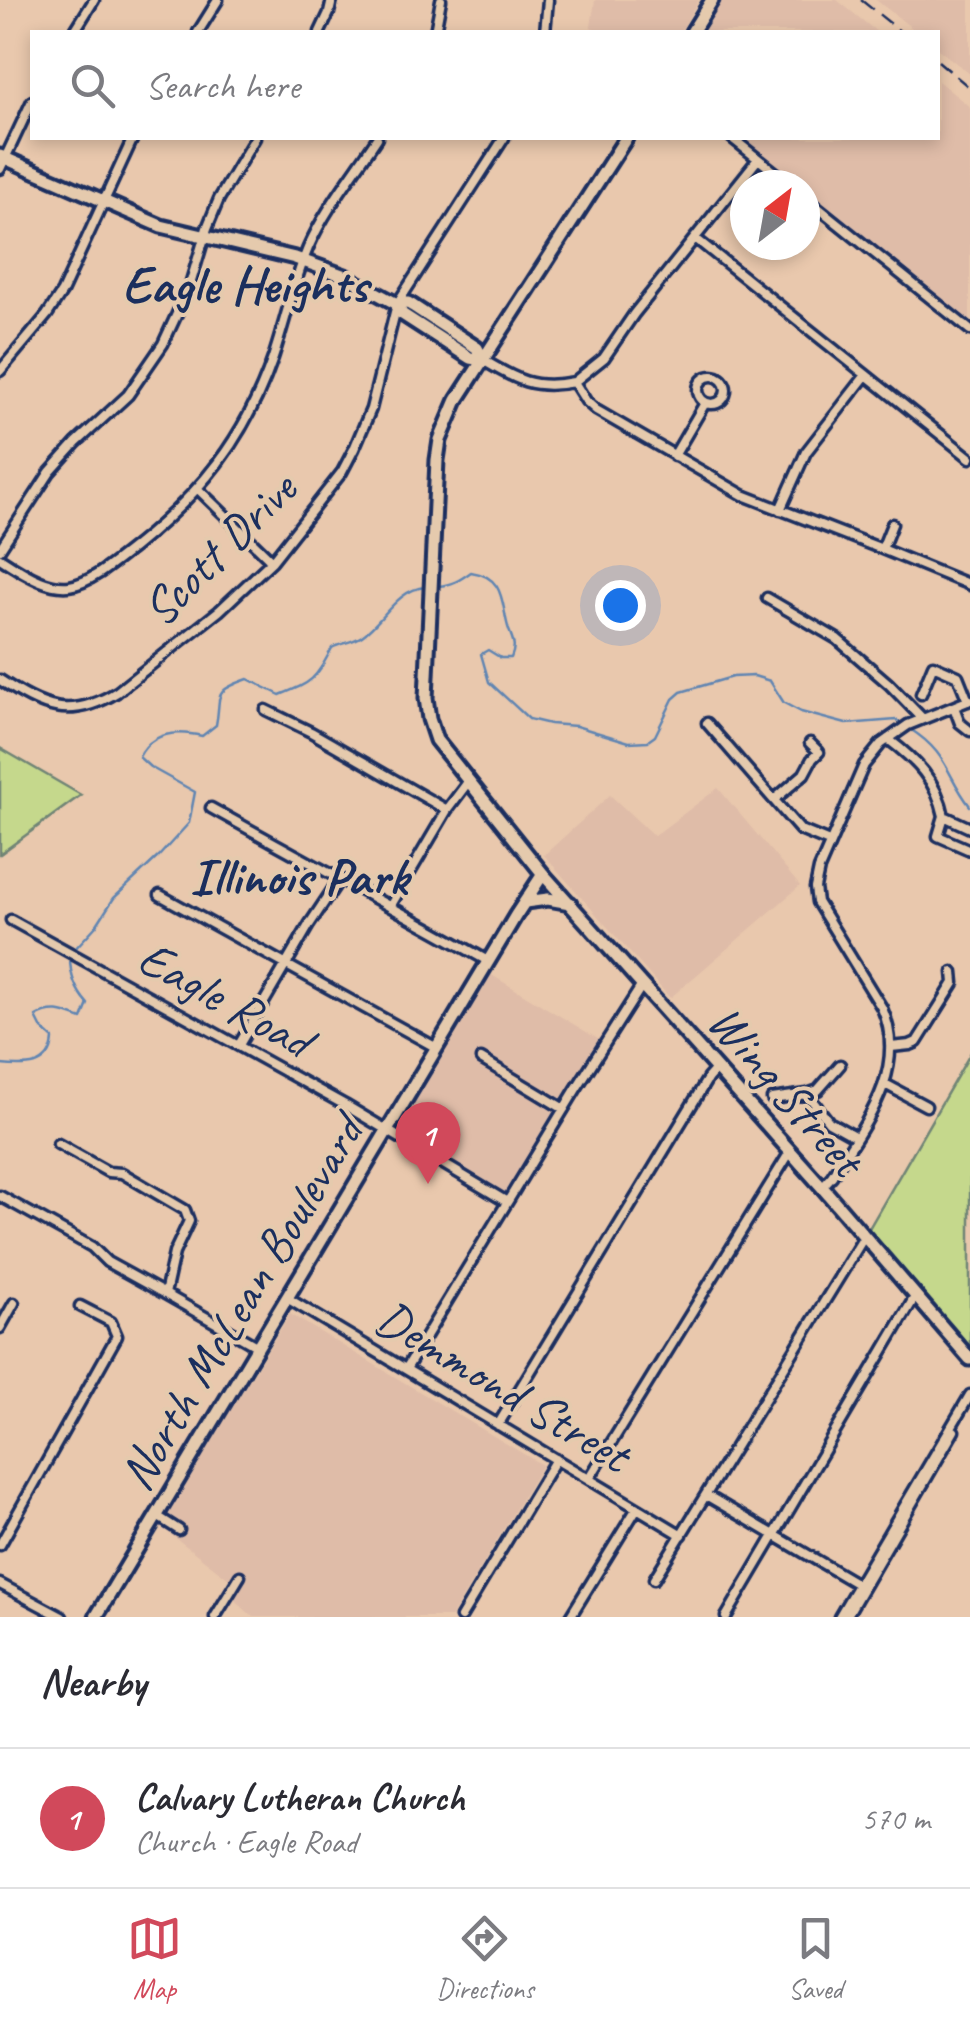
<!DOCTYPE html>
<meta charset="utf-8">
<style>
body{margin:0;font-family:Caveat,sans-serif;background:#f7f7f7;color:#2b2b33}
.compass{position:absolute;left:730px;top:170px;width:90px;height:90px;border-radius:50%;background:#fff;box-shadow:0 5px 15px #0003;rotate:31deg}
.you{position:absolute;left:620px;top:605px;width:35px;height:35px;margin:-25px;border:8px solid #fff;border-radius:50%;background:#1a73e8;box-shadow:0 0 0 15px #1a73e833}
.badge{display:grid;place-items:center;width:65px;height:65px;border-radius:50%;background:#d1495b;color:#fff;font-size:32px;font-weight:700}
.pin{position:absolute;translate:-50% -82px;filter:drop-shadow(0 2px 5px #0008)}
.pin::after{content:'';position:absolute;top:52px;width:35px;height:30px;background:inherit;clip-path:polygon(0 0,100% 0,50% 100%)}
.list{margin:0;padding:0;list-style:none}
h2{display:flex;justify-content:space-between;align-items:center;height:130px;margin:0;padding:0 40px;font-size:42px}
h2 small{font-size:32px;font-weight:400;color:#7c7c81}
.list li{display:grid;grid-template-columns:65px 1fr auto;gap:30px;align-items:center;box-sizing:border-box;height:140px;padding:0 40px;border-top:2px solid #e1e1e2}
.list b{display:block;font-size:38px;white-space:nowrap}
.list p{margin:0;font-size:32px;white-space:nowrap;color:#7c7c81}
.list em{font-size:32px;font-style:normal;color:#7c7c81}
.icon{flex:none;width:55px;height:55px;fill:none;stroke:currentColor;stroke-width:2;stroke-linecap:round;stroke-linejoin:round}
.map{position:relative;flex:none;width:970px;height:1617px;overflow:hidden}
.search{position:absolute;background:#fff;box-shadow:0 5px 15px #0003;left:30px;right:30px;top:30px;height:110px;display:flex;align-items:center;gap:25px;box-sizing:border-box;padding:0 35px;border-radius:0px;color:#7c7c81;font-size:38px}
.sheet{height:270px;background:#fff}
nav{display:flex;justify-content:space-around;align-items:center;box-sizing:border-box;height:140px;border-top:2px solid #e1e1e2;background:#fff;font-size:28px;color:#7c7c81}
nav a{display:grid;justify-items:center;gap:5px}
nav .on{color:#d1495b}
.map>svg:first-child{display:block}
.built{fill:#dfbca8}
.green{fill:#c5d88c;stroke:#708475;stroke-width:2.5}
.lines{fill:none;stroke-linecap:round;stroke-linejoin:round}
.stream{stroke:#6185b2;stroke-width:2.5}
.street-casing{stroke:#1b2f5e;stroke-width:15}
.secondary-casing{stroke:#1b2f5e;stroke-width:19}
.street{stroke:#e5caad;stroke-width:8}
.secondary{stroke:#e5caad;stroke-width:11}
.rail{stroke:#1b2f5e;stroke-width:2.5;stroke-dasharray:15 8;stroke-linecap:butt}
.labels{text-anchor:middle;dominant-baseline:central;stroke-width:8;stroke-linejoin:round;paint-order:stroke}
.street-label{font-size:50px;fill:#1b2f5e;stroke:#e5caad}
.neighbourhood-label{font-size:52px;font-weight:bold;fill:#1b2f5e;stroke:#e5caad}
</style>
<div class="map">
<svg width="970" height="1617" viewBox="0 0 970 1617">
<rect width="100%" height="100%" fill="#e9c8ad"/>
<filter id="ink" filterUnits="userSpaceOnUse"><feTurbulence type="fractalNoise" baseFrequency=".01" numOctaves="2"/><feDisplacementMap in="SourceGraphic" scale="20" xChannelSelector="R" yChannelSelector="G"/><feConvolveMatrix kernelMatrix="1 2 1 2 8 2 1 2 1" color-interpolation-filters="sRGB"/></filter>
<g filter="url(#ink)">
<path class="built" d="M595 0H699L680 32H599L591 27Z
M720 0H837L877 32H701Z
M876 0H970V74L938 49V32H917Z
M938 81 970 107V337L805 204V185H781L736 150 743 140 741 138H938Z
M718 788 800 886 670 998 544 855 610 795 654 836Z
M490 974 603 1042 506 1195 396 1130Z
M290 1314 542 1465 451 1617H253L227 1593 229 1579 160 1526Z"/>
<path class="green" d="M0 748 81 795 0 854Z
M970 1054V1351L868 1230Z"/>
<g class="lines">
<path class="stream" d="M438 586C452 585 460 580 471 572 505 577 501 602 508 627 512 640 517 644 511 658H501L488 650 481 654 489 682 529 719 550 724 576 726 629 742 648 741 655 736 673 699 681 692 732 677 754 676 770 681 784 703 801 712 846 724 896 720 904 725
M910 729C948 753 946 775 970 806
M73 951 96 926 114 898 159 856 189 823 195 792 150 767 139 757C151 732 176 730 202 736L216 725C222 694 211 692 248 679L280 695C313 682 315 680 332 648 341 643 354 642 362 636 383 621 398 589 425 587
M0 1065C23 1067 51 1070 53 1039L42 1029 36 1017C53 1007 64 1012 82 1019L88 1004C76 991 70 976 70 958"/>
<defs>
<path id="street" d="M74 32 94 0
M198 32 218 0
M320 32 329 13 332 0
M435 32 441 0
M545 32 548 0
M732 138 791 185
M0 169 32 101
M805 197 970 330
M695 238 970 458
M483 360C516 380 534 390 574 382L586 401 596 410 743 495 882 549 892 524
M0 371 47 315 62 292 133 138
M698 390a14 14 0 1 1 28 0a14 14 0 1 1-28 0Z
M574 382 604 358 634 314 758 159
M674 456 705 403
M198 489 272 561
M780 510 806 452 866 375
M0 549 50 472 76 443 128 395 163 344 189 288 207 228 219 199 255 138
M882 549 970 585
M0 558C65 601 76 593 134 547 200 494 245 439 273 358 285 322 293 284 308 248 325 209 354 173 377 138
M767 598 837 639 889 684 923 719
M0 680C43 708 70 721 117 692L219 611 272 561 342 472 354 449 371 409 397 304 504 138
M921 694 933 665 958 676 968 701
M954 707 960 723 970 731
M266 710 311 732 447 810
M707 723 800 830 829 842
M888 739C916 760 937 781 944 816
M774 800 804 774 812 759 819 752 810 743
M211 808C304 860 396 909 488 961
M944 816 938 836 970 850
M944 816 970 828
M160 895 437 1048
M391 905 447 810 468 782
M11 920 345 1105 507 1202
M239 1045 309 925 339 880
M891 1047 910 1045 917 1042 954 983 953 972
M481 1059 564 1109
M885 1084 926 1106
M807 1094 818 1090 840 1065
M772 1099 807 1094 829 1122 856 1137
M58 1144 108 1172 122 1173 185 1210 189 1221 174 1253 165 1294 258 1347
M822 1187 832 1176C864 1125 909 1070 882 1008L817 902 815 888 819 869 864 765 881 744 908 725 970 700
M0 1196 92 1247 107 1262 165 1294
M287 1298 682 1535
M0 1328 14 1303
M406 1369 576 1089 642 985
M498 1425 708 1078 716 1069
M589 1479 790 1152
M706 1495 859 1585
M157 1516 179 1530
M0 1545 117 1336 111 1322 80 1306
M654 1579 864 1237
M0 1584 62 1617
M215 1617 240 1576
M461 1617 556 1459
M570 1617 637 1508
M726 1617 916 1295
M839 1617 970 1395
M846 1617 954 1431"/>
<path id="secondary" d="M692 32 712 0
M626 138 457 400 440 440 437 460 426 698 429 719 436 740 543 874 822 1187 970 1359
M0 156 161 226 295 258 345 276 397 304 402 314 470 358 483 360
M397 304 408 303 413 306 477 348 483 360
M525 902 548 899 570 903
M96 1617 516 915 543 874"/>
</defs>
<use href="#street" class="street-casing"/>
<use href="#secondary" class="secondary-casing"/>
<use href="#street" class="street"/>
<use href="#secondary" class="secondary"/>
<path class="rail" d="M861 0 901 32
M938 61 970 88"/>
</g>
</g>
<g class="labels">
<g class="street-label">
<text transform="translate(219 549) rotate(-45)">Scott Drive</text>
<text transform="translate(225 999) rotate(29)">Eagle Road</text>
<text transform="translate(786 1090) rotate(49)">Wing Street</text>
<text transform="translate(241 1303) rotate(-59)">North McLean Boulevard</text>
<text transform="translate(503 1386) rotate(31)">Demmond Street</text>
</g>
<g class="neighbourhood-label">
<text x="245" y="285">Eagle Heights</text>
<text x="299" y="877">Illinois Park</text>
</g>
</g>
</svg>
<svg class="compass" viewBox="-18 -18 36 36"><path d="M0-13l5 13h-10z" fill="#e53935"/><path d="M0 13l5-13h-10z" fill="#7c7c81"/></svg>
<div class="you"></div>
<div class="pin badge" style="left:428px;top:1184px">1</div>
<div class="search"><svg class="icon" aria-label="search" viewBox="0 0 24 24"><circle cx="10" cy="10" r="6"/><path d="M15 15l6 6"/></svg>Search here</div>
</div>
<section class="sheet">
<h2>Nearby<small></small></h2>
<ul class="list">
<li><span class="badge">1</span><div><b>Calvary Lutheran Church</b><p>Church · Eagle Road</p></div><em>570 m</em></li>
</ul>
</section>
<nav>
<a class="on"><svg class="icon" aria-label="map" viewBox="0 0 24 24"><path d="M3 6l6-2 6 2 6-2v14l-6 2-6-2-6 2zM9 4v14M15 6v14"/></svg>Map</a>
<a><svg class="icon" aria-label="directions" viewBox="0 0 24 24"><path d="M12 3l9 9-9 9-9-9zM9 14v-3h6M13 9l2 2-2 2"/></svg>Directions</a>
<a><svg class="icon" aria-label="saved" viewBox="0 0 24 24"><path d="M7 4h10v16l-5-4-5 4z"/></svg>Saved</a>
</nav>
